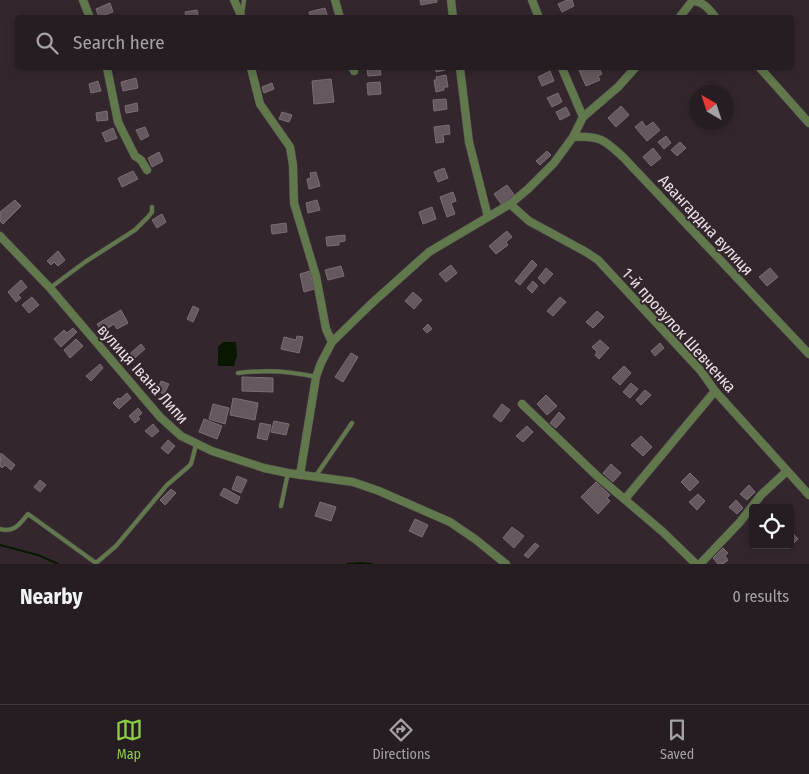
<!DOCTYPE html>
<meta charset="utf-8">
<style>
body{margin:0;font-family:"Fira Sans Condensed",sans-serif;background:#2e262a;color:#f1f3f6}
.controls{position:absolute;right:15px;bottom:15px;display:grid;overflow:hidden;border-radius:5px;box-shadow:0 2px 12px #0003}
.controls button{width:45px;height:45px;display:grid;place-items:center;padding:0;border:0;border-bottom:1px solid #423b40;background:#261d22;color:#f1f3f6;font:25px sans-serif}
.compass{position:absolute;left:689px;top:85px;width:45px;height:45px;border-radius:50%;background:#261d22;box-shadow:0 2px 12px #0003;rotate:321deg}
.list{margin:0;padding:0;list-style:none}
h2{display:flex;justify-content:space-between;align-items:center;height:65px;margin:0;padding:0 20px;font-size:21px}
h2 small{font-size:16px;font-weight:400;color:#a4a2a5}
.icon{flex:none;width:28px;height:28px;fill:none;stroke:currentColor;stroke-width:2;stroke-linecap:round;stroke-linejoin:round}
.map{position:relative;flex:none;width:809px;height:564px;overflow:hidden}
.search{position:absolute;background:#261d22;box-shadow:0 2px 12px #0003;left:15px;right:15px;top:15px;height:55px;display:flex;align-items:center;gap:12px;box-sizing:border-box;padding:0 18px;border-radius:5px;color:#a4a2a5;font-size:19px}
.sheet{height:140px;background:#261d22}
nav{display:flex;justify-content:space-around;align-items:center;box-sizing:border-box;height:70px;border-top:1px solid #423b40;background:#261d22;font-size:14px;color:#a4a2a5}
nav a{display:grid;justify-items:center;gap:2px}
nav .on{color:#8bce46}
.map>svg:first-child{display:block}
.water{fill:#081800}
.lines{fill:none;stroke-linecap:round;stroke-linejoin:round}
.stream{stroke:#081800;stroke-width:2}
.building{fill:#65585e;stroke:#7c6e74}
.service-casing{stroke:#50454a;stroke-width:5}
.minor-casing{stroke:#50454a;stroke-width:9}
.service{stroke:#60784c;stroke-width:4}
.minor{stroke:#60784c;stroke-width:8}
.labels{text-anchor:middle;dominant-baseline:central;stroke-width:4;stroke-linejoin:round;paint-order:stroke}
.street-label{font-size:16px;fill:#e9e1e5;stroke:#33272d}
</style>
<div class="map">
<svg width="809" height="564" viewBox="0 0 809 564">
<rect width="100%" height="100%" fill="#33272d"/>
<path class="water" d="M223 342H236L237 355 234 366H218V347Z"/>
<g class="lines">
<path class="stream" d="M0 545 38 555 58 564
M347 564 362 563 372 564"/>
</g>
<path class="building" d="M420 0H437V2L421 5Z
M567 0H572L574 6 562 12 558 4Z
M110 3 113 12 99 17 96 9Z
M325 8 328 18H310L309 12Z
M197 10 199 18H186L185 12Z
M367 68H380L381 75 368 76Z
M435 68H444L445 70 436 72Z
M578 68H599L602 74 598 76 600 80 586 86Z
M550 71 554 81 542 86 538 77Z
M446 75 448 87H444V90L436 92 434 80H437L436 77Z
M136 78 138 88 123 91 121 82Z
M331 79 334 102 314 104 312 81Z
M98 81 101 91 91 93 89 84Z
M380 82 381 94 368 95 367 83Z
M272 83 274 89 264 93 262 87Z
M558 93 562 102 552 107 547 98Z
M446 99 447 109 434 111 433 100Z
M137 103 138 111 126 113 125 106Z
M621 106 629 115 616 127 608 118Z
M566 107 570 115 560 120 556 112Z
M107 111 108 120 97 121 96 113Z
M282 112 292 115 289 122 279 119Z
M642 121 646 127 653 122 660 130 647 141 635 127Z
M449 125 450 134 443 135 444 142 436 143 434 127Z
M145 127 149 136 141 140 136 130Z
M113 128 117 138 106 142 102 133Z
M666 136 671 143 664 149 658 142Z
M680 142 686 148 677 156 671 150Z
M653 148 661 158 651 166 643 157Z
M547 151 551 155 540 165 536 161Z
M159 152 163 161 152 167 148 158Z
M444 168 448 178 438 182 434 172Z
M133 171 138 179 122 187 118 178Z
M316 172 320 186 309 189 307 179 311 178 310 173Z
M507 185 515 196 502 205 494 194Z
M453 192 456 201 451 203 455 214 447 217 440 197Z
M15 200 21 206 3 224 0 221V212Z
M317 200 320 210 308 213 306 203Z
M432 207 436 219 423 224 419 212Z
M162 214 166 222 157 228 152 220Z
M286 223 287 232 272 234 271 225Z
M507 231 512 237 506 242 508 245 496 254 489 246Z
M345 235V241L339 242V245L327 246 326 237Z
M58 251 65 260 58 266 54 262 51 265 47 261Z
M532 260 537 265 520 285 515 281Z
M451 265 457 273 446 282 439 274Z
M341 266 344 276 328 280 325 270Z
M546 268 553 274 544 284 538 278Z
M770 268 778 277 767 286 759 277Z
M310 271 314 289 304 292 300 274Z
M21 280 27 287 18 295 21 298 16 302 8 292Z
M533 281 538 286 532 293 527 288Z
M413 292 422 300 414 309 405 301Z
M32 297 39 305 29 313 22 305Z
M560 297 566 302 553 316 547 311Z
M193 306 199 309 193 322 187 319Z
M121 310 128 323 117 329 114 324 102 332 97 324Z
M597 311 604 317 593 328 586 322Z
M428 324 432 329 427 333 423 329Z
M73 328 77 332 61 347 54 339 64 330 67 333Z
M297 336 303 337 299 353 281 349 284 337 296 340Z
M76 339 83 346 70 358 64 350Z
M600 340 609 348 599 359 595 355 597 352 592 347Z
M660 343 664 348 655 356 651 351Z
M141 344 145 349 130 362 126 357Z
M351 353 358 357 343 382 335 377Z
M100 364 103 368 91 381 86 376Z
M624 366 631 373 620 385 612 378Z
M242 377 273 378V392L242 391Z
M161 381 169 384 164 394 157 391Z
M631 383 638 389 630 398 623 392Z
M645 390 651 395 641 405 636 400Z
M127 393 131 398 119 409 113 403 118 398 120 399Z
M546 395 557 406 547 415 537 404Z
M233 398 258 403 255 420 230 415Z
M213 404 229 408 225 424 209 419Z
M502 404 510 410 501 422 493 416Z
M138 408 142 413 138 417 140 419 135 423 129 416Z
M559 412 565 418 556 428 550 423Z
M204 419 222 426 217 439 199 432Z
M274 421 289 424 286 435 271 432Z
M260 423 271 425 267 440 257 438Z
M153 424 159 431 152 437 145 431Z
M527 426 533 432 523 442 516 436Z
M641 436 652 447 643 456 631 445Z
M168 440 175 446 168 454 161 448Z
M1 453 15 465 11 470 5 465 2 468 0 466Z
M611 464 621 473 613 482 603 473Z
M690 473 699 482 690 491 681 482Z
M237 476 247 480 241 493 232 489Z
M40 480 46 485 40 492 34 487Z
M596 482 610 495 607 498 610 501 598 514 581 497Z
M749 485 755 492 747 500 740 494Z
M224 488 240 497 237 504 220 495Z
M171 489 176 493 165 505 160 500Z
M698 494 705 501 697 510 689 502Z
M736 500 743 508 737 514 729 507Z
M320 502 336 507 331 521 315 516Z
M415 519 428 525 422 537 409 531Z
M512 527 524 536 514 548 503 538Z
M790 530 798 539 794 543 790 539Z
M535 543 539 546 528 558 524 555Z
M723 548 728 553 725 556 728 560 723 564H718L713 558Z"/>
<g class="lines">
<defs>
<path id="service" d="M242 15 244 0
M50 288 85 262 135 230 148 217 152 212V207
M238 373C264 370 290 371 316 377
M315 477 352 423
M281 506 288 473
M0 529C14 533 20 524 28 514L96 563 116 546 167 485 188 467 191 464 196 445"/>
<path id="minor" d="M83 0 90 18
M234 0 242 18
M335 0 340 18
M451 0 453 18
M532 0 539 18
M693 1C704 2 709 9 716 18
M679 18 693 0
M107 68 118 122 135 156 141 160 147 170
M251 68 260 104 290 147 293 165 294 203 316 276 326 329 332 342
M353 68 354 71
M460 68 469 142 488 217
M562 68 583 117
M760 68 809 123
M573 137C599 135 605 140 623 157L809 354
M510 204 529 221 586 252 598 260 701 371 715 391 809 495
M0 236 50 288 160 417 181 436 212 451 264 468 288 473 353 482 379 491 450 522 475 539 506 564
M522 404 596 475 663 532 696 564
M300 475 316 377 321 363 332 342 371 304 429 252 510 204 528 189 554 163 573 137 583 117 618 87 635 68
M625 499 715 391
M700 564 740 522 761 495 787 471"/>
</defs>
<use href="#service" class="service-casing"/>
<use href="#minor" class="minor-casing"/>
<use href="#service" class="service"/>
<use href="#minor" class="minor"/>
</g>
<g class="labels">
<g class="street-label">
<text transform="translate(706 225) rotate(47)">Авангардна вулиця</text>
<text transform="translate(679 330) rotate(48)">1-й провулок Шевченка</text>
<text transform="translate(143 374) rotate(48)">вулиця Івана Липи</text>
</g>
</g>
</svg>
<div class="controls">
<button><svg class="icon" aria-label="locate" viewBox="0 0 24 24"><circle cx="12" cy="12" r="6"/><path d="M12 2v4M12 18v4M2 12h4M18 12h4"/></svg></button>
</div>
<svg class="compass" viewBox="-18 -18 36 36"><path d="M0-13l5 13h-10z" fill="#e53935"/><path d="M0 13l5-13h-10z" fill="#a4a2a5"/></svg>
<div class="search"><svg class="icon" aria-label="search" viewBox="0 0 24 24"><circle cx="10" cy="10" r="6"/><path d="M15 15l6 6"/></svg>Search here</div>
</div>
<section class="sheet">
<h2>Nearby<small>0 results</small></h2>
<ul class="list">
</ul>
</section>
<nav>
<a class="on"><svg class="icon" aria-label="map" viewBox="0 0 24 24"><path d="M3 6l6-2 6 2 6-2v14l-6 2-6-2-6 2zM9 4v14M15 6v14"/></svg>Map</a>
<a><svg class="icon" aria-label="directions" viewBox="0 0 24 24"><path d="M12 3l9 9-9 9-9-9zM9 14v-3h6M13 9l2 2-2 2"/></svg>Directions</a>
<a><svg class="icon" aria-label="saved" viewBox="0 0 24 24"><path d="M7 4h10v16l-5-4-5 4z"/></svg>Saved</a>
</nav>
